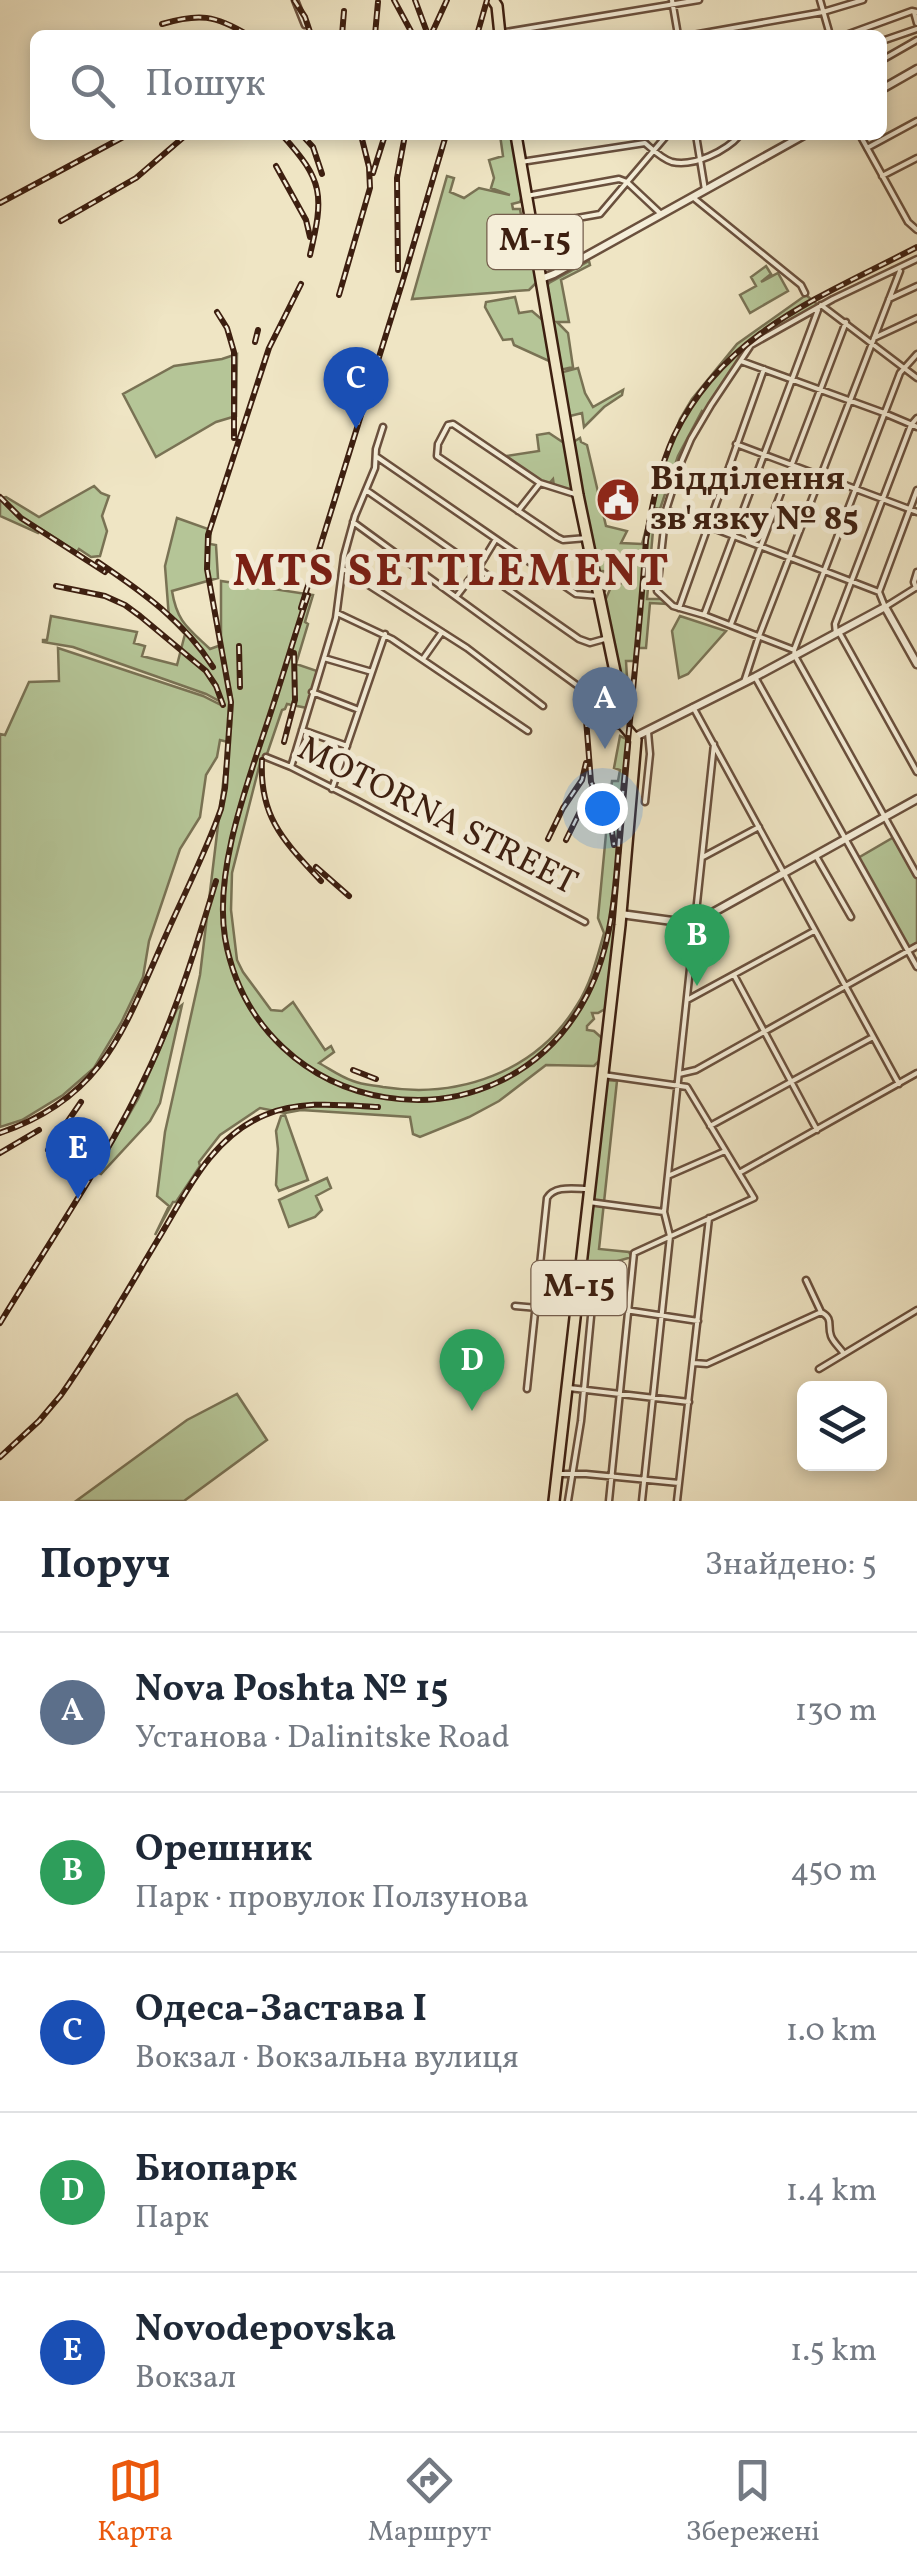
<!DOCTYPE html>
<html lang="uk">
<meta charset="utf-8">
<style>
body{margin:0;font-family:Vollkorn,serif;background:#f2f2f3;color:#1f2937}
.controls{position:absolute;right:30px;bottom:30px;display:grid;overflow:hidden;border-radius:15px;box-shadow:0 5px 15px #0003}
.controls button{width:90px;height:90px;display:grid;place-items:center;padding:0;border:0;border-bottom:2px solid #e0e1e3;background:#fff;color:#1f2937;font:50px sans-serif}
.you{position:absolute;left:602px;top:808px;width:35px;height:35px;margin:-25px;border:8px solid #fff;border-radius:50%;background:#1a73e8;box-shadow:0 0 0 15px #1a73e833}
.badge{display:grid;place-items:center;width:65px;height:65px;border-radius:50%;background:#ea580c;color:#fff;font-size:32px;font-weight:700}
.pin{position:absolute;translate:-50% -82px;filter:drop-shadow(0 2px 5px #0008)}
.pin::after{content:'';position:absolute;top:52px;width:35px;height:30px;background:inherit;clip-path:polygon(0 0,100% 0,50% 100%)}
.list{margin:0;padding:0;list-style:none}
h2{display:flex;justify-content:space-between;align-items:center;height:130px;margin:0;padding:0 40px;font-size:42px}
h2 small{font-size:32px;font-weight:400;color:#747a83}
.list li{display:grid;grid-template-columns:65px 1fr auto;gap:30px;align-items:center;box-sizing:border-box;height:160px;padding:0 40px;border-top:2px solid #e0e1e3}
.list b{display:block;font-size:38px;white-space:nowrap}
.list p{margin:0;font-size:32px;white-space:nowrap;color:#747a83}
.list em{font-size:32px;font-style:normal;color:#747a83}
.icon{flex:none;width:55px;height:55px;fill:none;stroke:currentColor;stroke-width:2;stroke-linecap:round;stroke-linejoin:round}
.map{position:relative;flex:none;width:917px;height:1501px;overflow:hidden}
.search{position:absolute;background:#fff;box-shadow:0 5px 15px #0003;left:30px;right:30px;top:30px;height:110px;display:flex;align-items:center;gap:25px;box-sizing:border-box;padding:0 35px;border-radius:15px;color:#747a83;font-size:38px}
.sheet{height:930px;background:#fff}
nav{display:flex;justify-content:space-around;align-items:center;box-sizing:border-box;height:140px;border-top:2px solid #e0e1e3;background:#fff;font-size:28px;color:#747a83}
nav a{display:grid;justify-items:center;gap:5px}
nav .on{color:#ea580c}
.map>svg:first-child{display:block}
.green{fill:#b5c597;stroke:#797254;stroke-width:2.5}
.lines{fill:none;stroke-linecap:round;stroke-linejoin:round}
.minor-casing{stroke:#6a503d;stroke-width:9}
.tertiary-casing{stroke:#6a503d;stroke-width:11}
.primary-casing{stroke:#3d1f10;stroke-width:14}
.minor{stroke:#f5eed9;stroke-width:4}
.tertiary{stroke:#f5eed9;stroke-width:6}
.primary{stroke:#efe5c4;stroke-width:9}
.rail-casing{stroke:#3d1f10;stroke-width:6}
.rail{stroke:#f5eed9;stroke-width:2.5;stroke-dasharray:8;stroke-linecap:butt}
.labels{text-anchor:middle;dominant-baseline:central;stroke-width:10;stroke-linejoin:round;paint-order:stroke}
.shield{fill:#f5eed9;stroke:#745d4c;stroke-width:2.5}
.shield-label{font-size:32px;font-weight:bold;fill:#3d1f10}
.poi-label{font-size:35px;font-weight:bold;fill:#3d1f10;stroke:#f5eed9;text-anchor:start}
.street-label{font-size:35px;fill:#3d1f10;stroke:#f5eed9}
.district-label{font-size:45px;font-weight:bold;letter-spacing:2.5px;fill:#7a1f14;stroke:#f5eed9}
</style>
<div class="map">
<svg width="917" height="1501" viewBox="0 0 917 1501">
<rect width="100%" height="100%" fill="#efe5c4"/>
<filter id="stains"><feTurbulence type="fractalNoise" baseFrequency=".002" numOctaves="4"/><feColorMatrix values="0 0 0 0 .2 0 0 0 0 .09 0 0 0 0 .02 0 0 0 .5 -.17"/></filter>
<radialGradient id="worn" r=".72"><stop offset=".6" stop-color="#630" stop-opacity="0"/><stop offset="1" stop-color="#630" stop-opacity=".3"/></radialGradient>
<path class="green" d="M500 135H514L523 193 520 202 512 204 513 209H520L523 226H529L534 256 525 261H535L539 280 529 290 412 299 447 176 454 178 450 192 464 198 479 188 510 195 491 188 494 178 489 160 503 156Z
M589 261 590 265 561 280 569 322H557L568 333 573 367 560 370 546 287 549 283Z
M766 266 771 274 761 282 778 273 788 291 750 313 740 295 756 286 751 277Z
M806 295 817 304V307L751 345 706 413 702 411 678 456 660 509 655 508 647 599H661L668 604 650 603 646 648H636L634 661H626L627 678H621L604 603 611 587 622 583 620 572 602 571 605 591 603 593 570 444 580 438 581 442 587 445 606 526 627 531 621 543 642 544 664 462 680 419 692 399 737 344Z
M515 297 519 313 532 311 546 323 551 359 549 361 514 345 512 339 503 340 485 307 486 302Z
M237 354 236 416 216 422 156 457 123 394 174 366 222 359Z
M578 368 585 393 593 407 623 390 622 395 604 407 584 427 582 413 570 416V421L566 424 559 377 563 372Z
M549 433 567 445 576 493 554 486 553 479 546 487 506 456 539 451 537 435Z
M94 486 101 493 109 496 102 516 107 531 100 556 91 557 79 549 77 552 41 529 38 533 0 516V498L6 497 39 517Z
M177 518 211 530 210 544 216 545 218 578 172 591C177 622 188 628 210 649L221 645V581L313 595 305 622 308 624 296 664 317 671 307 708 287 704 285 709 282 710 265 760 260 763 232 873 231 910 237 960 243 972 271 1010 282 1011 293 1002 325 1050 331 1046 334 1052 319 1063C330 1069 341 1077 353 1081 363 1085 373 1085 383 1087 459 1099 536 1072 577 1005 591 983 597 958 604 933L598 918 608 813 611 811 609 808 612 781H618L620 770 614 768 620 736 629 740 633 748 630 750 614 945 605 1009 598 1013H592L594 1019 587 1026V1030L594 1031 603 1039 599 1061 594 1066 546 1065 499 1101 469 1117 420 1137 413 1134 410 1117 301 1110 285 1113 260 1108 220 1135 199 1162 200 1166 176 1202H173L155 1235 169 1206 157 1196 165 1132 200 975 228 742 220 740 217 757 206 775 200 817 180 849 149 941 143 977 121 1023 94 1068 63 1095 22 1120 0 1127V734L5 735 29 682 59 681 58 648 203 696 219 704V701L206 694 73 647 43 642V640H47L51 616 137 632 134 643 145 646 142 656 177 665 185 634 169 618 165 566Z
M680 616 726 631 688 674 679 678 672 631Z
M894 837 917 879V944L908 949 858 858Z
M182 1005 160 1103 150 1121 101 1174 96 1172 138 1099 177 1009Z
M606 1080 617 1081 599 1249 629 1252 632 1257 600 1266 597 1284 584 1282Z
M285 1115 308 1180 279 1191 276 1185 278 1149 276 1131 281 1116Z
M327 1178 331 1188 316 1196 322 1210 315 1217 289 1227 279 1200Z
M237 1394 267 1440 184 1501H76L187 1420Z"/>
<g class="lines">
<defs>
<path id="minor" d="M295 0 305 25
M672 0 678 35
M820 0 830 35
M914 12 917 23
M500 33 699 0
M693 35 823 12 863 0
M846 35 912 11 917 12
M882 41 917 29
M882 60 917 40
M696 135 705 190
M860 135 908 222 917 230
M867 148 917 121
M521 162 645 143C653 150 662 159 672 162 694 167 726 151 740 135
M882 176 917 158
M526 196 619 179 627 182 661 214
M695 199 801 285 805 293
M532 226 600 214 667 135
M917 259 833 299 751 345 711 405 691 439 682 460 666 510 657 591 673 606 704 615 794 650 795 656 917 875
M889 299 917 286
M821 305 917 378
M874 338 917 318
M741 361 884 413 917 427
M736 444 917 512
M377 457 576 594 599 596
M366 490 579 639 590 643 608 638
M578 495 540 483 453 424 448 425 438 444 437 456 557 537 563 540 587 538
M666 510 879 592
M518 511 540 483
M353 522 615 713
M345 570 467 648 543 706
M916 588 914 582 917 572
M879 592 917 490
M879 592 885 607 917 587
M456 597 479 567 496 539
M679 608 764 369
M337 613 392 639 528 731
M704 615 818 310
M731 624 846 322
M839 632 917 772
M836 634 835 624 911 425 917 418
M794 650 900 373 917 354
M324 658 372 672
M423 659 442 632
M755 677 917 967
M744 682 759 636 900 271
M312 692 359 710
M693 707 899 1084
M302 730 347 746
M266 757 291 767 358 801 585 922
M291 767 336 618 344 556 355 516 375 468 376 449 383 427
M332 789 385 634
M645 802 650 754 648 732
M816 856 851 917
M703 857 759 827
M734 975 817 1130
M687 1000 814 931
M679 1074 696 1070 917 946
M603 1075 687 1087 754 1198 634 1253 609 1501
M710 1126 873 1037
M739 1173 917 1073
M670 1175 725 1151
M589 1202 664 1212
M806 1280 821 1312
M579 1303 698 1321
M515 1306 572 1311
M694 1363 707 1364 821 1312C834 1319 827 1325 831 1336 833 1342 841 1349 844 1354
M819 1369 917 1310
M569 1388 689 1402
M527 1389 547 1198C555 1185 574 1189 588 1189
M560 1474H586L679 1483
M568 1501 581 1421 592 1306
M642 1501 670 1236 664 1212 714 744
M677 1501 709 1218"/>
<path id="tertiary" d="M882 89 917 69
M541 279 554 274 804 135
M635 737 755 677 885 607 917 664
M621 914 687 923 696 922 917 799"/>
<path id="primary" d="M493 0 497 6 500 35
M516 135 578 495 617 681 619 723
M554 1501 620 925 636 740 620 721"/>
</defs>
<use href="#minor" class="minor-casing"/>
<use href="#tertiary" class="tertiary-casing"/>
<use href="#primary" class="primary-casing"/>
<use href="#minor" class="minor"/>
<use href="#tertiary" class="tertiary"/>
<use href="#primary" class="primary"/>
<defs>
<path id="rail" d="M294 0 305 17 311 35
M394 0 413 35
M415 0 428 35
M162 24C199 13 215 15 248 35
M342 35 344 11
M375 35 378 2
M431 35 447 0
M477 35 487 0
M282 135C324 181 324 195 310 255
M302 135 313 147 322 174
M276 166 306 220 310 237
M373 173 385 135
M0 203 127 135
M61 221 136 178 186 135
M398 270 397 178 405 135
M339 295 370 188 369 167 361 135
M217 312 227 328 234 352V438
M255 342 258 330
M0 497 21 518 105 572
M98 562C141 591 185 622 213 667
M56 586 105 596 125 605 140 616 206 671 216 686 223 705
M308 595C297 628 287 662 276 696 254 767 213 863 225 938 257 1121 501 1161 587 995 617 937 616 868 622 803 630 716 640 628 646 540 652 505 659 469 674 436 724 332 821 297 917 247
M301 608 403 280 446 135
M239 646 240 687
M586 719 591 782 612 832 614 845
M284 742 295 700 294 653
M262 760C259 818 285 842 321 881
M548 839 563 808 582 780 586 763
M566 840 592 787
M316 867 349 896
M353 1070 376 1079
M0 1133C105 1097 124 1028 166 935 184 894 206 852 221 809L225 788 231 702 207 569 208 535 269 348 301 284
M48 1150 81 1102
M0 1153 39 1130
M0 1323C51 1239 109 1156 150 1067 178 1007 197 944 216 881
M0 1457 39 1421 61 1395C95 1347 124 1296 154 1246 184 1198 209 1138 265 1115 301 1100 341 1105 378 1107"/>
</defs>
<use href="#rail" class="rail-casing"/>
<use href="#rail" class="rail"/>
</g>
<defs>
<symbol id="civic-disc" viewBox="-11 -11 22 22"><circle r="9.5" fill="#8f2418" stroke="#f5eed9"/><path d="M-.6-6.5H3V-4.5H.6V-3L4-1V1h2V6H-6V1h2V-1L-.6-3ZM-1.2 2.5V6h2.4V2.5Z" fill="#fff"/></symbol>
</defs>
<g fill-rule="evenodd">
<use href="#civic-disc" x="593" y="475" width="50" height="50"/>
</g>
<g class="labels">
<g class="shield">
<rect x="487.5" y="215" width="95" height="54" rx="8"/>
<rect x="531.5" y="1261" width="95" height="54" rx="8"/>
</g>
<g class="shield-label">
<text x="535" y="242">М-15</text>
<text x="579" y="1288">М-15</text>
</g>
<g class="poi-label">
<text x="650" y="480">Відділення<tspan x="650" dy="40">зв'язку № 85</tspan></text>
</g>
<g class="street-label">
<text transform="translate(437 817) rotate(27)">MOTORNA STREET</text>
</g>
<g class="district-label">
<text x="452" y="573">MTS SETTLEMENT</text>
</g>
</g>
<rect width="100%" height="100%" filter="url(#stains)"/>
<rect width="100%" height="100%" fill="url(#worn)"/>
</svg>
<div class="controls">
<button><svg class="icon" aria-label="layers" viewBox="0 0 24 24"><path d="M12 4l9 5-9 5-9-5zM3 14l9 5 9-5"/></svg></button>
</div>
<div class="you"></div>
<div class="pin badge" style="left:605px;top:749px;background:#5c6f8a">A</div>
<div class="pin badge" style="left:697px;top:986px;background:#2e9e5b">B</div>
<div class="pin badge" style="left:356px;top:429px;background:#1a4fb4">C</div>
<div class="pin badge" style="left:472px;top:1411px;background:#2e9e5b">D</div>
<div class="pin badge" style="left:78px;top:1199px;background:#1a4fb4">E</div>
<div class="search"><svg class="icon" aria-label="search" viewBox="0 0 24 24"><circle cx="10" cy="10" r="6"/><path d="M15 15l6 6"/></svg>Пошук</div>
</div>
<section class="sheet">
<h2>Поруч<small>Знайдено: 5</small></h2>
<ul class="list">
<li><span class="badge" style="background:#5c6f8a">A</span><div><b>Nova Poshta № 15</b><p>Установа · Dalinitske Road</p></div><em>130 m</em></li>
<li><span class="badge" style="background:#2e9e5b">B</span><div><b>Орешник</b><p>Парк · провулок Ползунова</p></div><em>450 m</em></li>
<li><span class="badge" style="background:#1a4fb4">C</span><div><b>Одеса-Застава I</b><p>Вокзал · Вокзальна вулиця</p></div><em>1.0 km</em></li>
<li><span class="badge" style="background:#2e9e5b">D</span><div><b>Биопарк</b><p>Парк</p></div><em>1.4 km</em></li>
<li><span class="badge" style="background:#1a4fb4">E</span><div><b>Novodepovska</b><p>Вокзал</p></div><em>1.5 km</em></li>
</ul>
</section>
<nav>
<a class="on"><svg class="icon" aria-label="map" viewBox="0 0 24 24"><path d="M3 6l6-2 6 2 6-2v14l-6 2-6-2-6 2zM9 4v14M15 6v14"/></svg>Карта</a>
<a><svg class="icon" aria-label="directions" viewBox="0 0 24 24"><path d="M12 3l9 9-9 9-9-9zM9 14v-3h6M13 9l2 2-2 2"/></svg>Маршрут</a>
<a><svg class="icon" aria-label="saved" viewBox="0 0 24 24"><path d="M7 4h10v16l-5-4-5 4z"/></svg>Збережені</a>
</nav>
